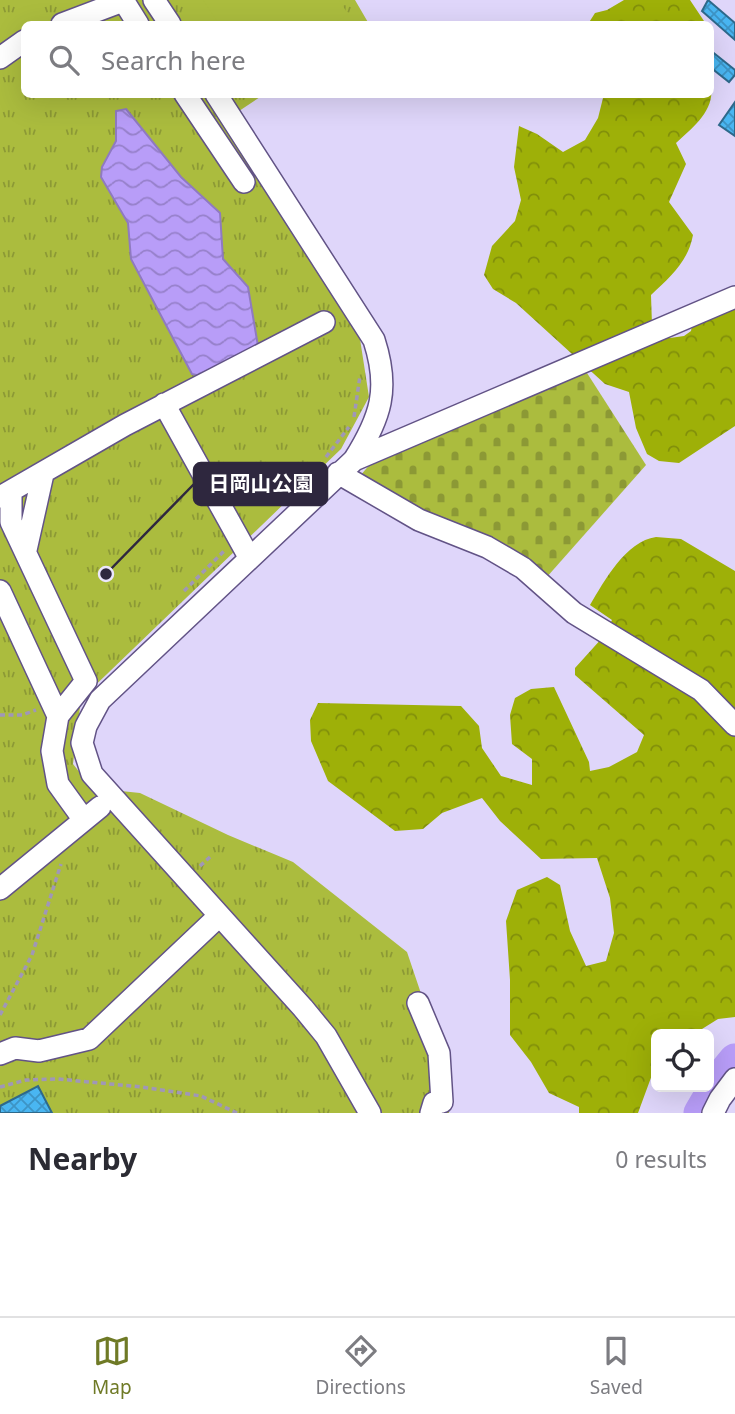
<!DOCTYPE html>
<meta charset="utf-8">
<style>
body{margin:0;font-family:"Noto Sans","Noto Sans JP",sans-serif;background:#f2f2f3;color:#2b2b33}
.controls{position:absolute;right:21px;bottom:21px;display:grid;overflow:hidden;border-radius:10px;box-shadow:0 7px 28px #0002}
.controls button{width:63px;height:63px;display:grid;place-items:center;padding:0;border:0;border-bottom:2px solid #e1e1e2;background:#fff;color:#2b2b33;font:35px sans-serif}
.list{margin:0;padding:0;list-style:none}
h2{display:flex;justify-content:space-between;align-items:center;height:91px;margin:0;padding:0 28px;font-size:30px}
h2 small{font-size:23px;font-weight:400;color:#7c7c81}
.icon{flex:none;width:38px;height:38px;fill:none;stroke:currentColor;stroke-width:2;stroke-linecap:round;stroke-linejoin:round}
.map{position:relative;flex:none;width:735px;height:1113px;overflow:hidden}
.search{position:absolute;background:#fff;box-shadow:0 7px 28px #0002;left:21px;right:21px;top:21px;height:77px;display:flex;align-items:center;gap:18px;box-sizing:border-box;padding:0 24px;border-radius:10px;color:#7c7c81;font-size:26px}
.sheet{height:203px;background:#fff}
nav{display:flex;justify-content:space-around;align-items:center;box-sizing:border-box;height:98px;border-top:2px solid #e1e1e2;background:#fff;font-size:19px;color:#7c7c81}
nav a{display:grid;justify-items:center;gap:4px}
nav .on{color:#6f7a26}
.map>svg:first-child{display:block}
.forest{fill:url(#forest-crowns)}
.cemetery{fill:url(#cemetery-stones)}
.park{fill:url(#park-tufts)}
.pitch{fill:#abbc3e}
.water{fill:url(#water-waves);stroke:#8f7ac0;stroke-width:2}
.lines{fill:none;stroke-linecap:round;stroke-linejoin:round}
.river{stroke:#b89df8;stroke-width:33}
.building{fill:url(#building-cross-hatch);stroke:#2e698b;stroke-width:2}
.minor-casing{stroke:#625386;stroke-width:24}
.path{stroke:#a097b7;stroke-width:3.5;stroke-dasharray:5 3.5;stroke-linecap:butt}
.minor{stroke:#fff;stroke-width:21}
.leader{fill:none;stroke:#2e273e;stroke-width:2.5}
.callout-dot{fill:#2e273e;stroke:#ebe6fd;stroke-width:2.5}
.callout{fill:#2e273e;stroke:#2e273e;stroke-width:2.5}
.callout-label{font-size:21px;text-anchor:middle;font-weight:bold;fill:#fff}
</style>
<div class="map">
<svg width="735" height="1113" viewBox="0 0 735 1113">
<defs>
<pattern id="forest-crowns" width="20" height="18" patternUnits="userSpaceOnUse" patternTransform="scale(1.75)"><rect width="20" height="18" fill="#9eb008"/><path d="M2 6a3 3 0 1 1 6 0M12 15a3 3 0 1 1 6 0" fill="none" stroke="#818f0a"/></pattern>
<pattern id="cemetery-stones" width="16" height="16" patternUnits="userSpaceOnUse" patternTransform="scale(1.75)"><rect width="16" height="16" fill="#abbc3e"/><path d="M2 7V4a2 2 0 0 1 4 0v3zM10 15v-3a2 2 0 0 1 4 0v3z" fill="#8c9935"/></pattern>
<pattern id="park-tufts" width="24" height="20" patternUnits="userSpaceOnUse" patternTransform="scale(1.75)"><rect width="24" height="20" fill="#abbc3e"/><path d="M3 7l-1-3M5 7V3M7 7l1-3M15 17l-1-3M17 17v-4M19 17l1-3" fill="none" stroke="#8c9935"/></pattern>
<pattern id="water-waves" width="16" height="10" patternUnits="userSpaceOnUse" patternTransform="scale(1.75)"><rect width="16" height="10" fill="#b89df8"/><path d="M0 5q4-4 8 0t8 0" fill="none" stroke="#9680ca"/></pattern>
<pattern id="building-cross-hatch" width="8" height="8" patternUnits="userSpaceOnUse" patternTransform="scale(1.75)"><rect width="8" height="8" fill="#49b6f2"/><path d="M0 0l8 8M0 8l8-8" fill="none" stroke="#3d94c5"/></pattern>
</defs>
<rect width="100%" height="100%" fill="#dfd6fa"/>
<path class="forest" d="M624 0H690L704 21V24H588L595 13 607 10Z
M711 86C715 111 692 128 676 143L686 164 669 202 693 235C688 262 670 277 651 295L652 325 670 338 684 336 691 331 694 314 735 306V426L679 463 659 461 647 454 636 428 629 392 605 384 516 303 493 289 484 275 492 246 515 221 521 200 514 167 519 126 537 134 563 152 585 140 598 118 603 98 583 95 710 94Z
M656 537 681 539 735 571V1017L718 1019 694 1034H656V1064L638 1113H579V1107L549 1093 531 1062 510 1035V980L506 921 517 890 547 877 560 885 570 931 586 966 606 961 614 933 610 898 597 858 541 859 500 821 482 798 442 813 423 829 395 831 328 781 311 741 310 720 318 703 461 706 479 726 482 748 501 776 532 785V759L512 744 510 715 515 698 531 689 554 687 589 762 590 771 609 767 637 752 644 735 575 675V668L603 637 612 620 590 605C604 581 626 541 656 537Z"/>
<path class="cemetery" d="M587 373 646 465 546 578 359 477 379 454Z"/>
<path class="park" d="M0 0H355L369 24H24V94L263 95 221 123 285 217 360 339 369 397 341 449 81 699 73 764 92 788 140 793 228 835 293 862 407 952 435 1035 449 1113H0Z"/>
<path class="pitch" d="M203 0H339L348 14 333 24H219Z"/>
<path class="water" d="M126 109 181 177 220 213 223 259 248 287 258 346 201 376 192 374 131 259 128 223 101 177 102 167 116 141V111Z"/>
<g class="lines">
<path class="river" d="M700 1113 721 1077 735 1060"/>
</g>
<path class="building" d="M708 0 735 23V40L702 11Z
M710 50 735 70V75L729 82 710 67Z
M735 102V136L719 125Z
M38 1086 52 1113H0V1106Z"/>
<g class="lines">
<defs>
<path id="minor" d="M123 0 138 24
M154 0 170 24
M62 24 123 1
M0 58 24 41
M185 94 244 182
M216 94 374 340C390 389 381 417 354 460L100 700 86 726 82 743 92 774 303 1008 326 1036 370 1113
M164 404 249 557
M354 460 735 297
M338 473 419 520 487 547 523 568 574 613 701 690 735 725
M11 491V522L86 681 58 716
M0 497 125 425 324 322
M26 550 43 474
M0 591 58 716 52 751 58 784 84 820
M0 889 100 807
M418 1003 439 1053 442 1102 434 1103 431 1113
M0 1054 15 1048 39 1051 89 1039 219 916
M713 1113 720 1099 735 1079"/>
</defs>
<use href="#minor" class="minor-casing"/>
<path class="path" d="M354 417 360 376
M326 457 349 427
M184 591 225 550
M0 715H22L36 710
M200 866 210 857
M0 1015 32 955 61 864
M0 1087 26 1080 58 1079 142 1087 201 1096 237 1113"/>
<use href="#minor" class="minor"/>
</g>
<path class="leader" d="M106 574L194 484"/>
<circle class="callout-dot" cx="106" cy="574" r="7"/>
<rect class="callout" x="194" y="463" width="133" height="42" rx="7"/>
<g class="callout-label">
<text x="261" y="491">日岡山公園</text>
</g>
</svg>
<div class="controls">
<button><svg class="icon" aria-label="locate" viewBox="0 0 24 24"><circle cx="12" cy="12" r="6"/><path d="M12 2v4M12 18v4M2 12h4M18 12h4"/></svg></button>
</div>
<div class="search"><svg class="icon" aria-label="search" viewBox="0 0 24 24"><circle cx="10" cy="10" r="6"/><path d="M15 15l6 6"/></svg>Search here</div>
</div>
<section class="sheet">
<h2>Nearby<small>0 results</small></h2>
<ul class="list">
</ul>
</section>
<nav>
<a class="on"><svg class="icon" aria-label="map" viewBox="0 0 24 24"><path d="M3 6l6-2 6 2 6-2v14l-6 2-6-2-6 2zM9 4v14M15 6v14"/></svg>Map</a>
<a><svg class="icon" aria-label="directions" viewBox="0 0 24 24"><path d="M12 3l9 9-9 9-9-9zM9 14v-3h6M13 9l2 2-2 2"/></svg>Directions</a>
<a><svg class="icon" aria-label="saved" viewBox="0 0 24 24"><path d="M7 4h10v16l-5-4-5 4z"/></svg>Saved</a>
</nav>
